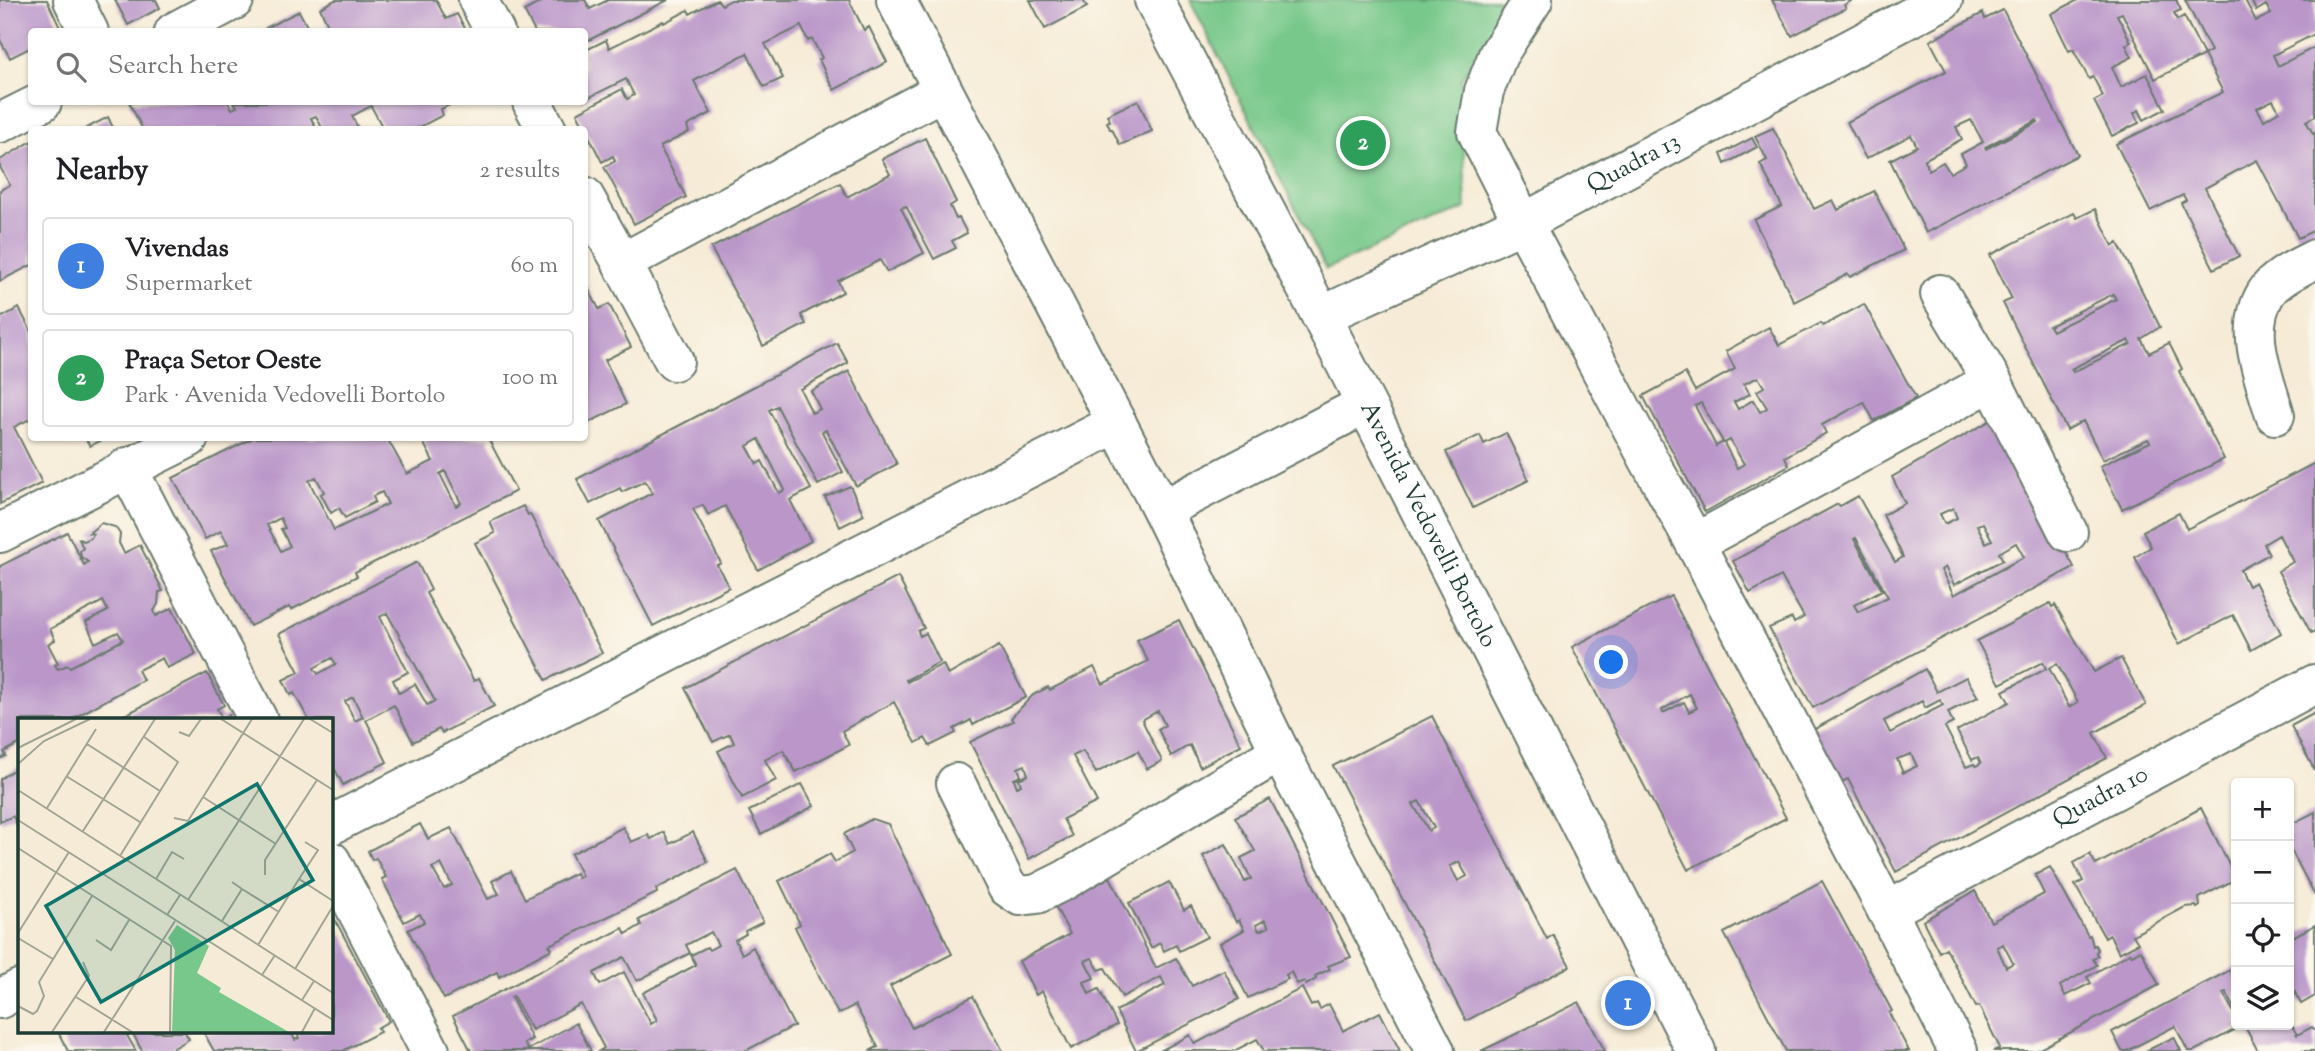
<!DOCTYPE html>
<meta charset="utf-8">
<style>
body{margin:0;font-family:"Sorts Mill Goudy",serif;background:#f6f6f6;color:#202124}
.controls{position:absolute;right:21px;bottom:21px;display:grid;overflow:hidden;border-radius:7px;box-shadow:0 2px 5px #0004}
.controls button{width:63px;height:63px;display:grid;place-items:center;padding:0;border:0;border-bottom:2px solid #e0e0e0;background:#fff;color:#202124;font:35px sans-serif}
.you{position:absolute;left:1612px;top:663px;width:24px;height:24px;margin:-18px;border:5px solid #fff;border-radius:50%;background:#1a73e8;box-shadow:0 0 0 10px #1a73e833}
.badge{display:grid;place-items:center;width:46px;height:46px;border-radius:50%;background:#d93025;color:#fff;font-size:23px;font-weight:700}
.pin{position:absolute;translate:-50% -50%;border:4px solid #fff;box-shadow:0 2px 7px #0006}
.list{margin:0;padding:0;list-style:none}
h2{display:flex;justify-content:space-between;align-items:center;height:91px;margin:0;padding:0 28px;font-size:30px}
h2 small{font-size:23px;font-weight:400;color:#757577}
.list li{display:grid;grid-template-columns:46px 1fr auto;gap:21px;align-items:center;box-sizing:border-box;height:98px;margin:0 14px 14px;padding:0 14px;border:2px solid #e0e0e0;border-radius:7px}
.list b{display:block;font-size:26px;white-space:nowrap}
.list p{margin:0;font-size:23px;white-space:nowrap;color:#757577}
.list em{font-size:23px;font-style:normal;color:#757577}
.icon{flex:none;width:38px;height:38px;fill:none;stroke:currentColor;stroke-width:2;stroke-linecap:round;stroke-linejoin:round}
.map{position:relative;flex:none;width:2315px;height:1051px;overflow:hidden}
.search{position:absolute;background:#fff;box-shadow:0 2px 5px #0004;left:28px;top:28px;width:560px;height:77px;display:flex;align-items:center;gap:18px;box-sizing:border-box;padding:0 24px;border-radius:7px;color:#757577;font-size:26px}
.panel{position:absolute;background:#fff;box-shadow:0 2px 5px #0004;left:28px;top:126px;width:560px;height:315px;border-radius:7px}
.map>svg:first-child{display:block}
.green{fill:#77c88a;stroke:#4b825f;stroke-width:2}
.building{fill:#ba96c9;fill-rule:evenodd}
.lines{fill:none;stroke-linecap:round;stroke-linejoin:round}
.minor-casing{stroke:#6a7a6d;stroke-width:42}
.minor{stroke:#fff;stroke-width:38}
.labels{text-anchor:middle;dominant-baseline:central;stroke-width:7;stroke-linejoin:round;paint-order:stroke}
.street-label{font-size:24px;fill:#1f3d34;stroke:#fbf7ec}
.inset-road{fill:none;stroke:#a0a595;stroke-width:2}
.view{fill:#0f766e;fill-opacity:0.15;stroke:#0f766e;stroke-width:3.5}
.inset-edge{fill:none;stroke:#1f3d34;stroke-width:3.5}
</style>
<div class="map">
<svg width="2315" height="1051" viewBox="0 0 2315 1051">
<rect width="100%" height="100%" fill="#fbf7ec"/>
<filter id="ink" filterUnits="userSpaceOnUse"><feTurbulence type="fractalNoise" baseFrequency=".0143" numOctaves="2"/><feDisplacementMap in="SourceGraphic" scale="14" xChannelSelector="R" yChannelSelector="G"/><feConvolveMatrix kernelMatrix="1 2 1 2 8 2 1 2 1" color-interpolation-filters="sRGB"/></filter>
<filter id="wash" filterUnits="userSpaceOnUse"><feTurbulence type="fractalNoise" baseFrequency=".00686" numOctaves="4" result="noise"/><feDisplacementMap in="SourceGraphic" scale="28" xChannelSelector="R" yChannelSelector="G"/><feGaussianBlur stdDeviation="1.57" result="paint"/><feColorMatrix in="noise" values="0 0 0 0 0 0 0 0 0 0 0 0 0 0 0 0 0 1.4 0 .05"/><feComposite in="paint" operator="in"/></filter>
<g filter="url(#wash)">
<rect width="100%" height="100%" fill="#f6ebd6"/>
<path class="green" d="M1190 0H1509L1461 79 1466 208 1326 269Z"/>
<g id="blocks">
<path class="building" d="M0 0H47L62 32H32V47L10 58 0 40Z
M115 0H156L160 8 128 25Z
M335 0H436L446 19 457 14 467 32H320L329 27 320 8Z
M545 0H585L590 9 608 0H668L587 41 584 32H535L524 11Z
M717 0 722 5 731 0H849L864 30 869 27 887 62 834 90 819 60 822 58 812 39 808 41 801 26 765 44 783 78 764 87 747 53 694 81 711 113 687 126 689 132 660 147 686 197 634 224 604 167 615 161 613 156 602 162 577 113 622 89 627 99 634 95 626 79 584 100V51L606 40 609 48 663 21 664 23 688 10 690 14Z
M1030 0H1083L1087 7 1045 29Z
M1772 0H1853L1844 5 1846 8 1792 36Z
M2078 0H2176L2181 10 2174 13 2177 20 2184 16 2204 55 2155 79 2122 13 2117 15 2131 42 2126 45 2132 57 2112 67 2121 87 2147 74 2165 109 2144 120 2139 110 2134 113 2139 123 2112 136 2094 101 2103 96 2093 77 2089 79 2073 49 2069 51 2051 14Z
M2185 0H2245L2256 21 2271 14 2266 5 2256 11 2251 0H2315V34L2273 55 2278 66 2315 47V116L2306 121 2313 134 2315 133V230L2298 238 2257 160 2205 188 2239 256 2214 269 2181 203 2186 200 2183 195 2150 211 2116 144 2223 92 2204 55 2211 51ZM2273 100 2279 111 2264 120 2257 108Z
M2003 10 2078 155 1926 233 1890 160 1917 146 1911 135 1866 159 1847 122 1946 71 1930 41 1983 13 1985 19ZM1971 120 1983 142 1961 154 1966 164 1950 173 1943 162 1929 170 1924 160 1962 139 1956 127ZM2037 120 2038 122 1986 149 1985 147Z
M299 11 310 32H268L266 28Z
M1138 100 1152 131 1120 145 1112 129H1110L1107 122 1110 121 1107 115Z
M129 102H228L232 109 237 107 234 102H456L441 109 443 115 414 130H384L371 106 352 116 359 130H323L316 116 311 118 317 130H143Z
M108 117 114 130H83Z
M1773 128 1814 209 1833 200 1838 210 1874 191 1904 250 1850 277 1848 274 1794 302 1754 220 1782 206 1760 164 1767 160 1755 136Z
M925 138 956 202 950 206 956 219 959 218 967 233 952 241 956 248 934 259 906 206 901 208 924 253 887 272 880 260 838 281 843 292 801 315 806 324 763 346 711 248 840 183 847 197 890 174 882 159Z
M1752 138 1757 147 1725 164 1721 154Z
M32 141V265L0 281V190L10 185 0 167V160Z
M2095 209 2113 246 2118 243 2160 327 2141 339 2149 353 2169 343 2182 369 2179 371 2224 459 2122 509 2100 466 2150 442 2148 439 2103 460 2083 421 2067 430 2003 303 2012 299 1990 255 2074 213 2077 218ZM2113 294 2116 299 2052 331 2049 326ZM2129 340 2131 344 2073 372 2071 369Z
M584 281 599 309 609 304 631 347 605 360 626 404 584 425Z
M1864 304 1916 398 1874 421 1864 402 1822 425 1826 433 1785 457 1789 465 1705 512 1643 396 1685 373 1695 391 1735 369 1726 351 1769 327 1779 345 1821 323 1823 326ZM1758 377 1764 387 1757 391 1767 408 1760 412 1753 400 1738 409 1734 402 1750 394 1744 384ZM1701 403 1723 442 1716 446 1695 406ZM1730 440 1744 464 1737 468 1724 443Z
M19 308 32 333V418L14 427 42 483 0 504V318Z
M837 343 848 363 800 389 812 413 820 409 811 391 849 371 897 464 856 486 826 430 822 432 843 472 818 485 777 406 769 410 811 489 790 500 811 541 758 570 725 506 708 515 703 505 693 509 721 563 717 565 729 587 653 626 599 521 652 493 645 481 622 492 620 488 590 504 577 479ZM759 439 785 490 779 493 762 461 757 464 747 446Z
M1995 418 2074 567 1813 708 1769 628 1792 618 1794 623 1804 617 1781 576 1750 593 1733 561 1838 504 1840 506 1858 496 1895 562 1903 557 1883 515 1905 503 1892 477ZM1953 508 1957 518 1945 524 1940 514ZM1983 523 1992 540 1986 543 1977 525ZM1856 538 1888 597 1858 612 1854 605 1882 590 1854 539ZM2016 543 2024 557 1954 595 1941 570 1945 567 1954 585 2003 560 1999 553Z
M1506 433 1529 480 1473 508 1446 452 1480 435 1484 444Z
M85 438H106L90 446Z
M253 438H387L407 474 433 461 423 442 431 438H488L516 491 355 572 357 576 291 610 289 607 250 626 211 551 228 544 221 531 205 539 173 478ZM445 471 461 503 456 506 440 474ZM316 477 324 492 321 494 331 513 339 508 345 518 375 502 373 496 382 492 388 504 334 530 309 481ZM280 518 285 528 281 529 290 546 281 551 267 525Z
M2315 463V631L2311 633 2278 571 2293 562 2279 535 2264 544 2269 554 2240 570 2248 586 2255 582 2281 633 2251 650 2233 615 2179 644 2135 557 2151 547 2143 531 2179 513 2187 529Z
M850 486 864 515 840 527 825 497Z
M523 506 528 515 530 514 602 653 546 680 475 543 495 533 490 522Z
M101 523 115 527 120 534 119 543 124 553 140 545 163 591 159 592 158 604 154 611 156 616 172 608 196 654 167 668 162 658 138 670 143 680 70 720H19V744L4 752 6 756 0 759V566L67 532 84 565 88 562 81 557 80 551 83 548 79 539 84 541 91 538 93 534 89 533ZM103 601 108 611 86 622 95 643 118 632 123 640 70 667 68 665 58 669 55 665 58 663 48 644 55 640 50 629Z
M417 562 431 590 426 593 474 681 479 678 494 706 442 733 439 729 413 742 394 705 366 720 387 762 343 785 331 762V720H309L294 693 290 695 283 680 299 672 279 634ZM387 613 435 701 427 705 415 684 399 693 393 680 408 672 380 617ZM332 658 336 664 318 674 314 668ZM353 697 363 717 355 721 345 701Z
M898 577 924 628 918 631 920 636 926 633 940 662 906 680 907 682 943 664 948 675 999 646 1026 697 973 725 971 720 954 729 956 733 930 746 925 738 916 743 894 702 842 731 849 745 796 772 783 750 765 760 776 780 742 798 718 751 734 743 730 734 713 742 685 688Z
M1671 596 1786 818 1688 870 1572 647ZM1690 694 1697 708 1689 712 1684 702 1663 713 1662 710Z
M2050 603 2052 607 2055 605 2094 672 2121 658 2146 705 2094 733 2107 758 1896 872 1848 779 1840 783 1813 730 1925 669 1937 692 1966 677 1978 697 1948 712 1953 723 1945 727 1966 767 1974 764 1976 766 1981 763 1978 757 1972 760 1957 731 2009 702 2003 691 2046 669 2043 662 2000 684 1977 641ZM2057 664 2078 702 2069 707 2049 668ZM1940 700 1943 705 1890 733 1884 721 1922 701 1925 708ZM1911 754 1917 766 1903 773 1897 759Z
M1179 620 1241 745 1200 767 1190 745 1171 756 1158 729 1165 725 1158 711 1142 720 1162 761 1147 769 1138 751 1096 773 1083 751 1073 756 1097 802 1063 819 1072 836 1029 859 970 742 1013 721 1011 718 1033 695 1048 687 1050 690 1094 667 1103 684 1148 661 1137 640ZM1025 765 1028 775 1019 779 1021 785 1017 787 1014 779 1021 776 1018 768Z
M207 673 224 705 217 709 222 718 229 715 232 720H115Z
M2315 713V771L2291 726Z
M1432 716 1547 939 1553 935 1570 966 1466 1021 1333 766ZM1419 801 1434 828 1429 831 1413 804ZM1459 862 1467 876 1458 881 1450 866Z
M19 766V829L13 816 0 822V779Z
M802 784 814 806 761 834 749 811Z
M1270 799 1351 957 1328 966 1330 969 1315 976 1316 979 1306 985 1304 981 1297 984 1291 972 1286 975 1288 979 1248 998 1220 943 1244 930 1239 920 1236 922 1203 856 1226 844 1245 882 1251 879 1241 858 1255 851 1235 817ZM1265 920 1269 927 1259 931 1256 925Z
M2201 808 2236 879 2199 898 2200 906 2197 908 2196 906 2185 907 2133 935 2138 943 2119 953 2110 935 2105 938 2075 885 2083 881 2074 863 2090 854 2096 865Z
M2315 812V896L2289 846V825Z
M872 819 888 824 952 954 890 986 912 1028 973 996 1003 1051H869L878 1047 855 1005 838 1014 795 927 800 924 779 881 830 854 835 862 853 852 844 834Z
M420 824 428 839 451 828 488 899 499 894 492 881 511 871 525 899 576 873 578 878 582 876 571 854 623 827 631 842 648 835 651 839 664 832 670 844 693 832 708 862 656 889 657 893 549 945 552 949 499 977 497 972 444 999 408 930 424 922 420 914 404 922 382 879 386 877 376 858 372 860 368 851ZM441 864 452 885 444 889 432 868Z
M2050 867 2088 936 2090 935 2093 946 2095 945 2098 950 2096 952 2098 956 2093 959 2097 965 2060 986 2065 996 2091 983 2087 977 2130 953 2132 955 2141 950 2159 985 2036 1051H1993L2000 1048 1979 1006 1976 1007 1946 948 1939 952 1923 921 1975 891 1991 922 2044 894 2035 875ZM2003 944 2013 963 2006 967 1997 947Z
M737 870 763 922 745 931 746 934 735 940 742 954 753 947 794 1026 745 1051H599L604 1048 581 1004 532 1030 513 996 511 997 532 1039 524 1043 528 1050 576 1023 591 1051H471L453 1016 623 928 626 934 641 925 639 920ZM711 932 718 945 709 950 707 947 691 955 696 965 643 993 657 1020 651 1024 624 972 600 985 594 973 624 957 637 981 690 953 686 945Z
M1110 877 1156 968 1176 958 1192 986 1224 970 1239 999 1136 1051 1116 1011 1165 985 1161 977 1122 997 1105 968 1099 970 1092 958 1085 961 1094 978 1084 982 1089 994 1099 989 1117 1025 1071 1049 1042 991 1036 995 1019 961 1070 934 1055 906Z
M1822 881 1892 1011 1889 1013 1909 1051H1786L1724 933Z
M1169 882 1184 910 1191 906 1207 937 1179 951 1176 945 1164 951 1160 943 1151 948 1129 903Z
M331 912 389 1021 377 1028 380 1032 343 1051H214L204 1033 207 1032H291L295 1040 299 1038 297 1033 300 1032H331Z
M2315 925V996L2301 1004 2292 987 2289 988V939Z
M2236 967V1011L2226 992 2223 993 2235 1014H2236V1025H2244L2194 1051H2188L2175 1026 2127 1051H2122L2112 1032Z
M1302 988 1311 1006 1317 1003 1320 1009 1329 1004 1343 1031 1380 1012 1400 1051H1264L1257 1039 1234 1051H1160L1190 1035 1195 1044Z
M1579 1002 1605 1051H1481L1502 1041Z
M2289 1020 2297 1035 2312 1027 2315 1031V1051H2258L2244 1025H2289Z
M58 1032H125L136 1051H68Z
M132 1032H185L189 1039 169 1051H142Z
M2174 1037 2181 1051H2146Z"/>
</g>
</g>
<g filter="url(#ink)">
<use href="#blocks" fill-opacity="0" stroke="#6a7a6d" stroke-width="2"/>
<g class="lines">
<defs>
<g id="minor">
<path d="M73 0 89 32"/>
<path d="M478 0 495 32"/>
<path d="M896 0 1162 510 1280 752 1435 1051"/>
<path id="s1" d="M1154 0 1321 316 1696 1051"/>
<path d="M1533 0 1498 55 1484 91 1477 132 1523 223 1650 462 1695 543 1887 911 1958 1051"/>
<path d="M174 32 234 0"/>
<path d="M532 102 547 130"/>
<path d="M0 123 42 102"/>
<path d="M584 196 622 263"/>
<path d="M1940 294 1992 381"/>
<path id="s2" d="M1321 316 1523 223 1943 0"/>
<path d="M674 361 622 263 942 91"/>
<path d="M2275 415C2264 377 2243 330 2266 293 2275 278 2299 267 2315 259"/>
<path d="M127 467 258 720"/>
<path d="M1162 510 1364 405"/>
<path d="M0 533 189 438"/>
<path d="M1695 543 1992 381 2068 532"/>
<path d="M956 783 1007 887 1020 896 1037 894 1065 880 1280 752"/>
<path d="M331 825 1117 423"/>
<path d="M331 861 430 1051"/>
<path id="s3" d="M1887 911 2315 684"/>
<path d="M0 999 19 989"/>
</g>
</defs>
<use href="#minor" class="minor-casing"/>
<use href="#minor" class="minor"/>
</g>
</g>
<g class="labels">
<g class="street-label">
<text stroke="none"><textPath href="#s2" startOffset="348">Quadra 13</textPath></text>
<text stroke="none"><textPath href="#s1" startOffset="592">Avenida Vedovelli Bortolo</textPath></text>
<text stroke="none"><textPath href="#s3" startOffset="242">Quadra 10</textPath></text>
</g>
</g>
<g transform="translate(18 718)">
<rect width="315" height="315" fill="#f6ebd6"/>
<path d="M159 207 191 228 179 255 203 270 201 274 271 314H154L157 232 150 220Z" fill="#77c88a"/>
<path class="inset-road" d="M203 1 315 72M292 1 315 15M161 14 171 18 183 1M69 26 142 73M0 30 58 1M0 46 26 23 72 1M48 58 122 104M0 72 315 275M185 79 258 126M29 90 78 11M156 100 170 103 234 1M0 102 315 302M65 113 137 1M0 130 153 228 152 314M102 138 160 44 125 18M247 157V142L299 62M138 161 154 134 166 141M281 161 300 132 287 124M224 171 261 194M170 182 286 1M149 197 162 177M204 203 224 171 214 164M0 215 51 134M0 220 35 241M78 222 93 232 111 202M240 227 281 161 315 183M277 251 315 188M244 257 257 237M58 279 114 314M284 282 296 263M0 288 15 296 19 293 26 278 21 264 74 178M34 314 71 258 65 244M86 314 157 203M284 314 297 290"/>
<path class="view" d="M239 66 295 162 83 284 28 188Z"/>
<rect width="315" height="315" class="inset-edge"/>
</g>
</svg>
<div class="controls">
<button>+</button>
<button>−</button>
<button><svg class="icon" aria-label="locate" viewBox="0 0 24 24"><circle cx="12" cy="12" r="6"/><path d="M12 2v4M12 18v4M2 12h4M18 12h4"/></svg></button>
<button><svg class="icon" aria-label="layers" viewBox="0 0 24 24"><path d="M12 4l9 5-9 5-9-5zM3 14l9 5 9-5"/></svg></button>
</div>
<div class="you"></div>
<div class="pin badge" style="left:1628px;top:1003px;background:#3f7fe0">1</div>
<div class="pin badge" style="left:1363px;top:143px;background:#2e9e5b">2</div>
<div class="search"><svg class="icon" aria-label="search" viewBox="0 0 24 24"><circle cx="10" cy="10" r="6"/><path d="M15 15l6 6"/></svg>Search here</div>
<section class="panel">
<h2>Nearby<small>2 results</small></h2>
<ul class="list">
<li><span class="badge" style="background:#3f7fe0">1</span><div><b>Vivendas</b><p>Supermarket</p></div><em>60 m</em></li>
<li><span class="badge" style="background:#2e9e5b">2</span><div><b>Praça Setor Oeste</b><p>Park · Avenida Vedovelli Bortolo</p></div><em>100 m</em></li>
</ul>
</section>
</div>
